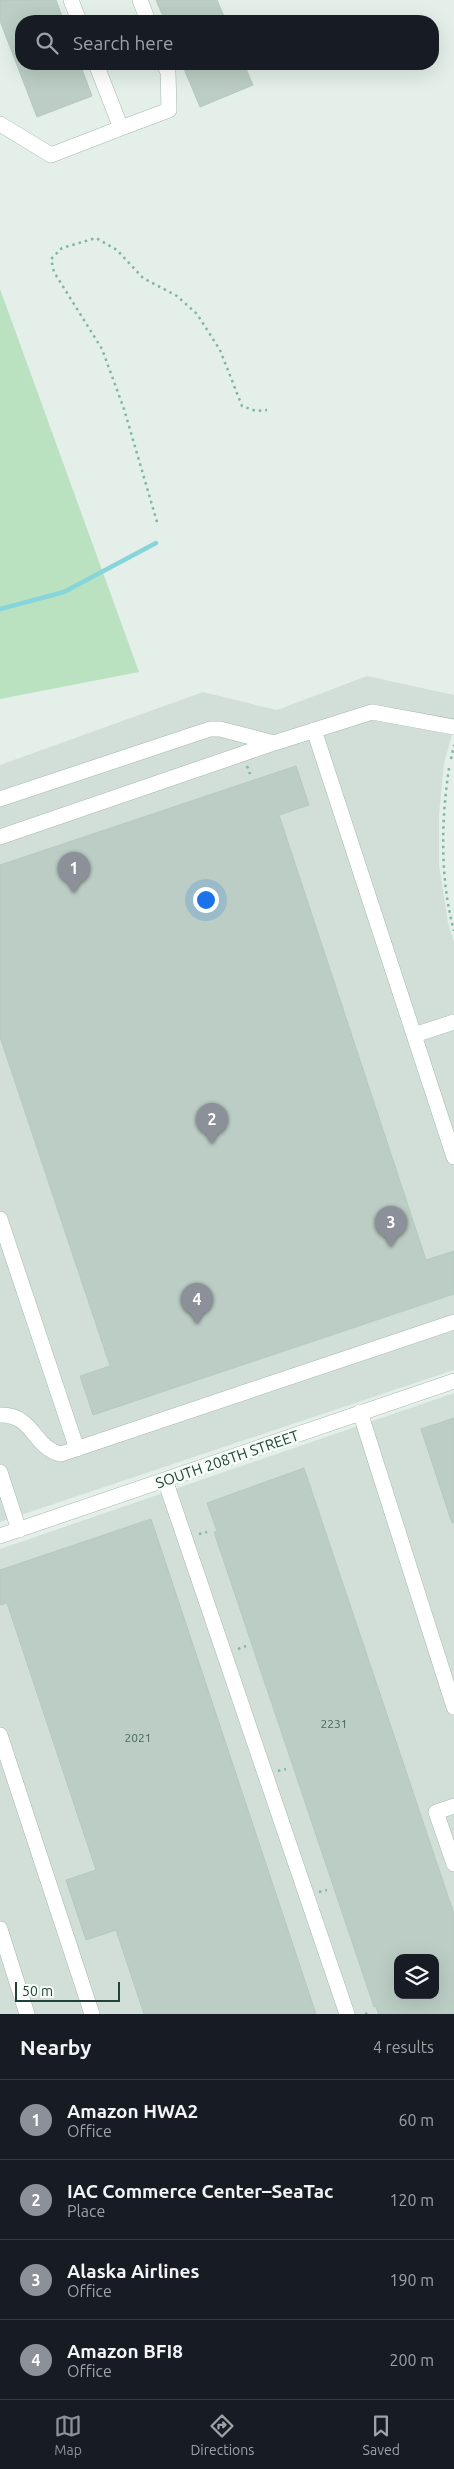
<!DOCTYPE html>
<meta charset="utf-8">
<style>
body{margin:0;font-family:Ubuntu,sans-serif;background:#242831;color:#f1f3f6}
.controls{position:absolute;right:15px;bottom:15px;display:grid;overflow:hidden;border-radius:10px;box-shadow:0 5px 20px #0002}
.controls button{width:45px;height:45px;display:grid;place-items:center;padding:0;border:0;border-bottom:1px solid #363941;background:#171b24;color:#f1f3f6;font:25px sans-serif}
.scale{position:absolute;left:15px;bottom:12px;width:105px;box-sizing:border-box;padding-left:5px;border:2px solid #214336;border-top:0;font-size:14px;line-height:18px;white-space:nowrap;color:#214336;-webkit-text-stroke:4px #f5fbf7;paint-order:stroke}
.you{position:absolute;left:205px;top:899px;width:18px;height:18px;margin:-12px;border:4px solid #fff;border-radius:50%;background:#1a73e8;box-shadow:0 0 0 8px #1a73e833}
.badge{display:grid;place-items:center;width:32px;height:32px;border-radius:50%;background:#8c9099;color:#fff;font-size:16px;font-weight:700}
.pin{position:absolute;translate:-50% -41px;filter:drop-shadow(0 1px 2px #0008)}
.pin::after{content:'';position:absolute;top:26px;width:18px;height:15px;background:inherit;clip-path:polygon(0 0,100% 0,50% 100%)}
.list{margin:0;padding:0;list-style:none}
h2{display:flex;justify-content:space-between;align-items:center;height:65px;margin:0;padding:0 20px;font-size:21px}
h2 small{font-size:16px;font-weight:400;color:#9ea1a6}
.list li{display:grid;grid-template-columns:32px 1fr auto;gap:15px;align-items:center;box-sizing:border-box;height:80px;padding:0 20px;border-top:1px solid #363941}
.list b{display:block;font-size:19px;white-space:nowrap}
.list p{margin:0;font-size:16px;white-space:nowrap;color:#9ea1a6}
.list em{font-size:16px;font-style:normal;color:#9ea1a6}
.icon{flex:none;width:28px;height:28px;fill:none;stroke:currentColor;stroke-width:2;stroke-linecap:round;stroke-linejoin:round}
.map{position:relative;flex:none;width:454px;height:2014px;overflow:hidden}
.search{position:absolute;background:#171b24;box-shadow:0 5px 20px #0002;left:15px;right:15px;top:15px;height:55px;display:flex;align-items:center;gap:12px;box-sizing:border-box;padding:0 18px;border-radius:20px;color:#9ea1a6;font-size:19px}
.sheet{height:385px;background:#171b24}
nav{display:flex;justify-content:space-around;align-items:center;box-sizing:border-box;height:70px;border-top:1px solid #363941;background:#171b24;font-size:14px;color:#9ea1a6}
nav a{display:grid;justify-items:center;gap:2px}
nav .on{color:#8c9099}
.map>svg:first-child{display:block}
.built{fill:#d2dfd8;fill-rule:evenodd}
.green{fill:#bae2c1}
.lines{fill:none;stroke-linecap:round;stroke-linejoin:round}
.stream{stroke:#86d5da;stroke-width:4.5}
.building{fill:#bbcdc4;stroke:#b5cabf;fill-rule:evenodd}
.minor-casing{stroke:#a6b8b0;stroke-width:16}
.path{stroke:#81b6a0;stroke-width:2.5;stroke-dasharray:2.5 4;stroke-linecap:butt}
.minor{stroke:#fff;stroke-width:15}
.labels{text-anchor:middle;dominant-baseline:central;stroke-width:5;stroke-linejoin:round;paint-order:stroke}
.number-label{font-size:12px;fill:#48665a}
.street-label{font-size:15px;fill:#214336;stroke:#f5fbf7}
</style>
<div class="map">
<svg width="454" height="2014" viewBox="0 0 454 2014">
<rect width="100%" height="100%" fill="#e4efe9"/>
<path class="built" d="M367 676 454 695V727L444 764 439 814V865L448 923 454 942V1370L0 1522V765L203 692 277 710Z
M454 1393V2014H0V1549ZM398 1958H435V1995H398Z"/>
<path class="green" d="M0 289 139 672 0 699Z"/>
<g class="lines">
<path class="stream" d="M0 609 64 592 156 543"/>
</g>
<path class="building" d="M0 0H56L64 21H21V64H80L92 96 37 117 0 21Z
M156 0H217L226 21H165Z
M182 64H244L253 85 200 107Z
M296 766 309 805 279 815 426 1260 454 1251V1294L93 1415 80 1376 110 1366 0 1037V865Z
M454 1418V1523H452L421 1429Z
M304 1468 454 1914V2014H378L376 2006 374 2007 214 1532 217 1531 207 1503ZM398 1958H435V1995H398Z
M151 1519 316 2014H144L116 1930 86 1940 66 1880 96 1870 7 1603 0 1605V1570Z"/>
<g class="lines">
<defs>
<path id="minor" d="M71 0 79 21
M140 0 148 21
M96 64 121 128 169 110 168 72 164 64
M0 124 51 155 121 128
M314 730 454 1157
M0 799 210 729H220L274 743
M0 837 274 743 372 712 454 727
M414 1035 454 1022
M0 1219 77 1449
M360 1412 454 1707
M0 1415C34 1414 33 1448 61 1454L454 1322
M0 1472 19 1530
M165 1480 347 2014
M0 1536 454 1381
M0 1735 92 2014
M454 1806 436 1812 454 1864
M0 1929 27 2014"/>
</defs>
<use href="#minor" class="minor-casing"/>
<path class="path" d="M157 522 124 409 102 349 54 272 51 259 62 248 96 238 117 250 143 278 177 296 197 314 220 350 242 406 256 411 267 410
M451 759 454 745
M247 766 250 774
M449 768C441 822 440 879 454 931
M199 1534 207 1532
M238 1649 246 1646
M278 1771 286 1769
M319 1892 327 1890
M365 2014 369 2013"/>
<use href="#minor" class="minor"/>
</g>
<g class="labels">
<g class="number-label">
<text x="334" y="1723">2231</text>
<text x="138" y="1737">2021</text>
</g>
<g class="street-label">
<text transform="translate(227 1459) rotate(-19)">SOUTH 208TH STREET</text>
</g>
</g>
</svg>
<div class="controls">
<button><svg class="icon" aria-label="layers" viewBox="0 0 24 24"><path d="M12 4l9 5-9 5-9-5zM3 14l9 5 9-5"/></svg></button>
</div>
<div class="scale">50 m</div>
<div class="you"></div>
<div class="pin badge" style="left:74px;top:893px">1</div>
<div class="pin badge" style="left:212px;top:1144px">2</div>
<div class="pin badge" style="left:391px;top:1247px">3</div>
<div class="pin badge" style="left:197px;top:1324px">4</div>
<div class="search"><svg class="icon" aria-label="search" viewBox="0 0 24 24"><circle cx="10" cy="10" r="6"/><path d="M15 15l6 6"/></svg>Search here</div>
</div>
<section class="sheet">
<h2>Nearby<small>4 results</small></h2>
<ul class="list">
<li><span class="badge">1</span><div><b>Amazon HWA2</b><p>Office</p></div><em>60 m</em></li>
<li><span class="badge">2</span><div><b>IAC Commerce Center–SeaTac</b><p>Place</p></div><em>120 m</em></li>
<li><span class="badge">3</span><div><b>Alaska Airlines</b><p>Office</p></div><em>190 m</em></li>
<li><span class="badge">4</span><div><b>Amazon BFI8</b><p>Office</p></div><em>200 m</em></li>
</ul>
</section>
<nav>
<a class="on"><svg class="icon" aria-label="map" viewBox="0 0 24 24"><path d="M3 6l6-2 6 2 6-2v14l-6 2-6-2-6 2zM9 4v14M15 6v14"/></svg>Map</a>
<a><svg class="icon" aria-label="directions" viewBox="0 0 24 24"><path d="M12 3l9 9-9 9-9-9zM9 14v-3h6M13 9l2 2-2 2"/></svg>Directions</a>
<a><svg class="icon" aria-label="saved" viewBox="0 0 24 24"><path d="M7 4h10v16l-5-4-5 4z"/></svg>Saved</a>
</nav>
